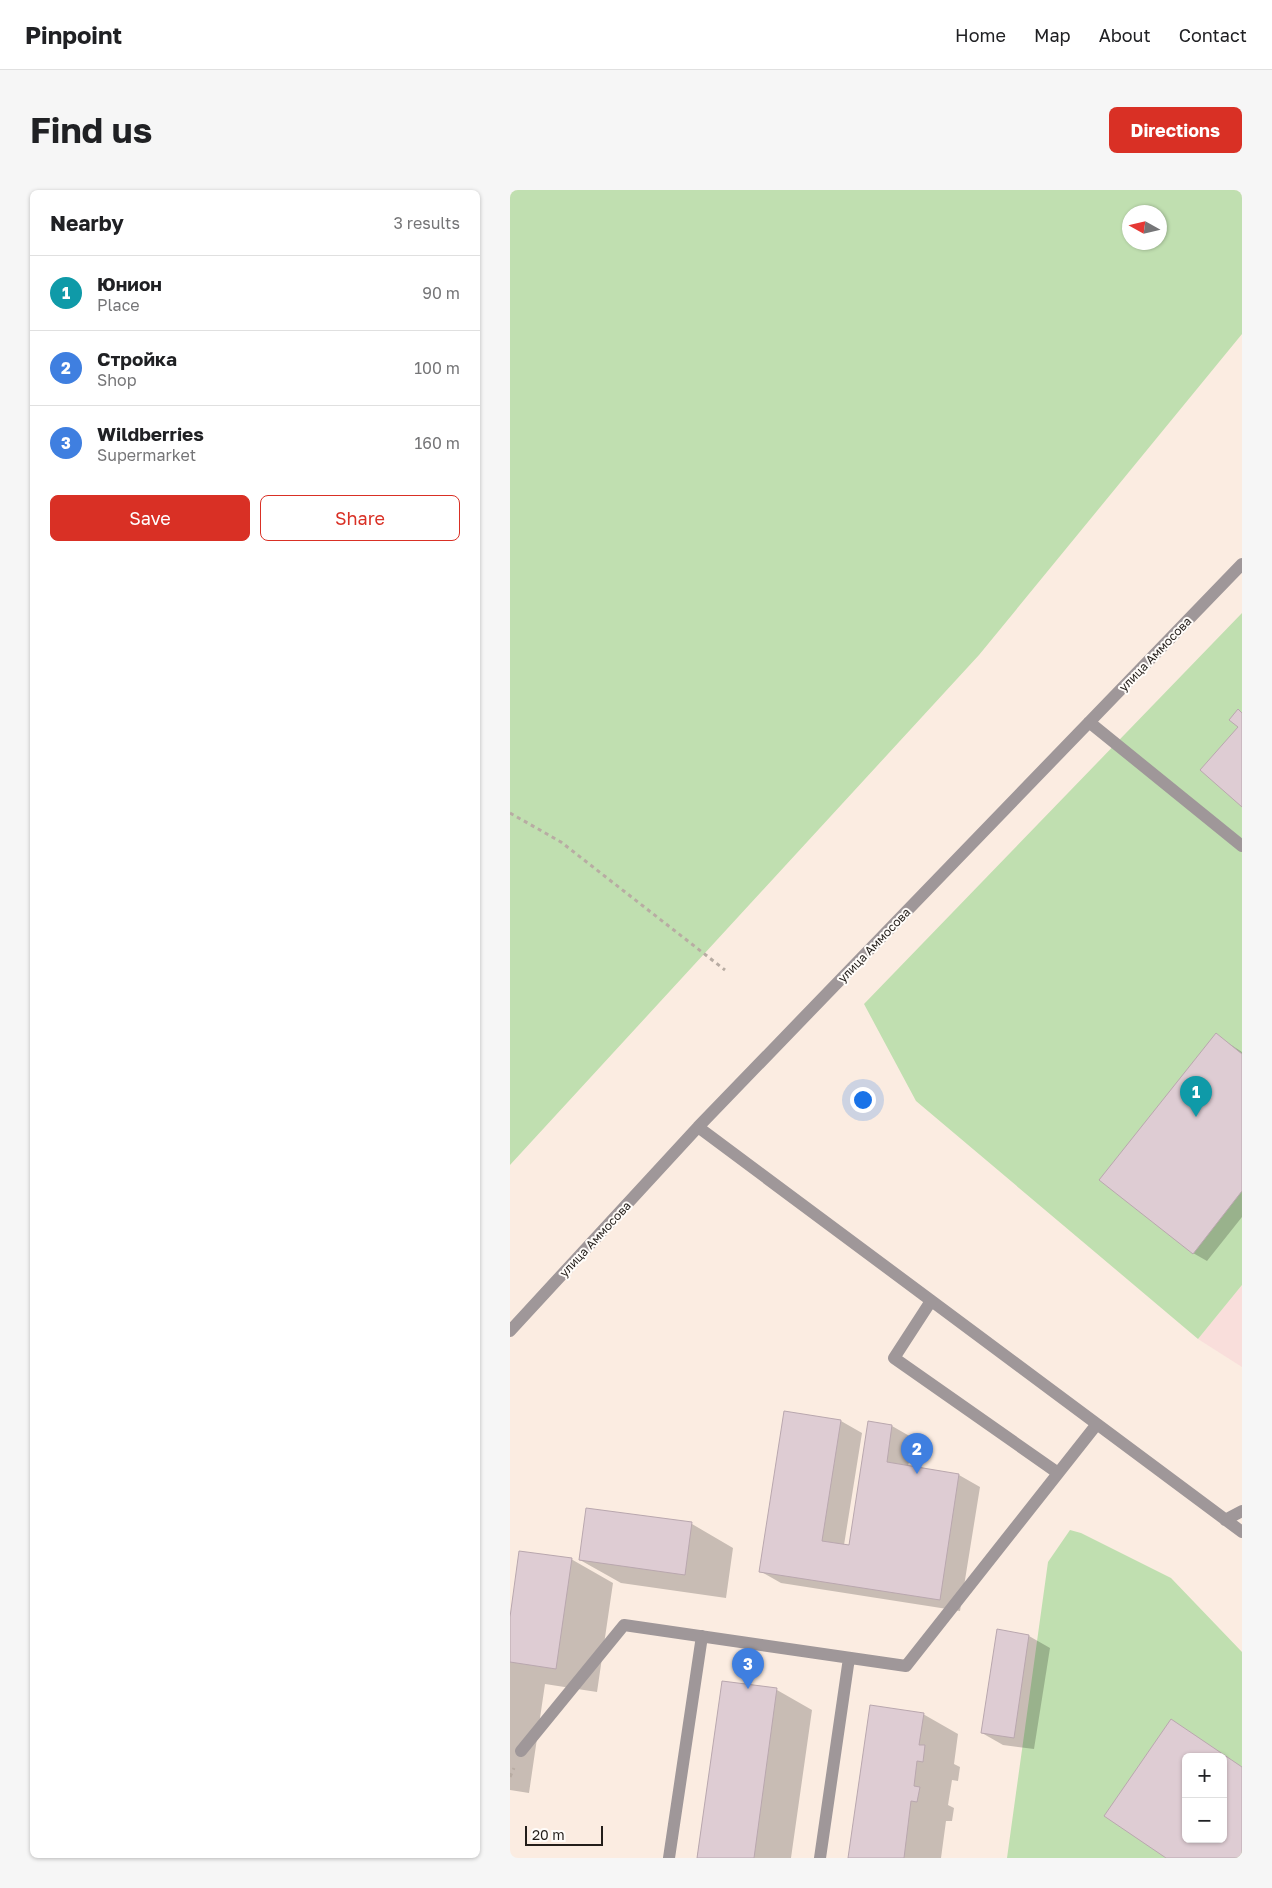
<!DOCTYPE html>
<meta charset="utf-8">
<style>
body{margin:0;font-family:"Golos Text",sans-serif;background:#f6f6f6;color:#202124}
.controls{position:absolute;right:15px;bottom:15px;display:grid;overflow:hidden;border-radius:8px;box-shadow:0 1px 4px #0004}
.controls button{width:45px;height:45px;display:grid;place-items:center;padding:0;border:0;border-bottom:1px solid #e0e0e0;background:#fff;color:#202124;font:25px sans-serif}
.compass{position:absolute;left:612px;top:15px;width:45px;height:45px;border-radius:50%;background:#fff;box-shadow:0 1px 4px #0004;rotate:278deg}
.scale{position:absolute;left:15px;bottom:12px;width:78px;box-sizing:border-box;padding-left:5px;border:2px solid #231e1a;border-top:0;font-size:14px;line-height:18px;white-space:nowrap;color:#231e1a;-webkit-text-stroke:4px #fffcf9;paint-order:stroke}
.you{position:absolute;left:352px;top:909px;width:18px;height:18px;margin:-12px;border:4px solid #fff;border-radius:50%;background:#1a73e8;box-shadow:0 0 0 8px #1a73e833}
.badge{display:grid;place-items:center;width:32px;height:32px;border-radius:50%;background:#d93025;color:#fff;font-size:16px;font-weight:700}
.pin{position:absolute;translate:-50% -41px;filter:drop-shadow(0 1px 2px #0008)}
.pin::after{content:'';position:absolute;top:26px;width:18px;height:15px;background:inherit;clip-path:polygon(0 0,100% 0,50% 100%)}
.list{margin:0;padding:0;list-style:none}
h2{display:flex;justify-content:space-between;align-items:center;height:65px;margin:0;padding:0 20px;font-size:21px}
h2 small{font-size:16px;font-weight:400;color:#757577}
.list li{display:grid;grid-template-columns:32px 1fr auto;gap:15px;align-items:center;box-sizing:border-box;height:75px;padding:0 20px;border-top:1px solid #e0e0e0}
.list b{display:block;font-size:19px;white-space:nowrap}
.list p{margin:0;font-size:16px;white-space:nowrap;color:#757577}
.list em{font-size:16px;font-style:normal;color:#757577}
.actions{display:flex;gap:10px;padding:15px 20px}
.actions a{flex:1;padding:11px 0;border:1px solid #d93025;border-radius:8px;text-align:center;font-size:18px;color:#d93025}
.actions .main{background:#d93025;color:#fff}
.map{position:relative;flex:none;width:732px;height:1668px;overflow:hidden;border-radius:8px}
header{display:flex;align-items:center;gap:30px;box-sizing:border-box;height:70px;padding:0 25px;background:#fff;border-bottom:1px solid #e0e0e0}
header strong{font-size:24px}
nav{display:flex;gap:28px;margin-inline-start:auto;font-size:18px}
.intro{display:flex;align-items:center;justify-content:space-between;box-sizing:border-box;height:120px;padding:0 30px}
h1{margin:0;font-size:35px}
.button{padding:12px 22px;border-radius:8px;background:#d93025;color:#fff;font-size:18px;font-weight:700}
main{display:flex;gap:30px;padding:0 30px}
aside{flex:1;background:#fff;border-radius:8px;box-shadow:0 1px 4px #0004}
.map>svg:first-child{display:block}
.commercial{fill:#f9dedb}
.green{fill:#c0dfb0;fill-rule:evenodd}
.shadow{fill:#0003}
.building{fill:#deccd3;stroke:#b9a7ae;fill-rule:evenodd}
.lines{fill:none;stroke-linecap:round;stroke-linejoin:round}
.path{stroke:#b8aca3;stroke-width:3;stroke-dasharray:4 4;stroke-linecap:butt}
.minor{stroke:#9f9799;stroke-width:12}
.labels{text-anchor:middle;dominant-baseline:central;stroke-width:4;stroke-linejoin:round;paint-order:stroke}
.street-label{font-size:12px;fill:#231e1a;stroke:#fffcf9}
</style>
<header>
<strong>Pinpoint</strong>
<nav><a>Home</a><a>Map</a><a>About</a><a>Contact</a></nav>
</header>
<div class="intro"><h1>Find us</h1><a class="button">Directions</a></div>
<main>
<aside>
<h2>Nearby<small>3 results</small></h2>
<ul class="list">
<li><span class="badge" style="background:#0f9aa8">1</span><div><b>Юнион</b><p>Place</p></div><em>90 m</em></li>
<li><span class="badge" style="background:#3f7fe0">2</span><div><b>Стройка</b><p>Shop</p></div><em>100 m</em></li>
<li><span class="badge" style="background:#3f7fe0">3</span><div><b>Wildberries</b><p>Supermarket</p></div><em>160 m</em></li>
</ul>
<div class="actions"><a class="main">Save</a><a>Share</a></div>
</aside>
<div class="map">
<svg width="732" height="1668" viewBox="0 0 732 1668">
<rect width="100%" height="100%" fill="#fbece1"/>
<path class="commercial" d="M732 1095V1177L688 1149Z"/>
<path class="green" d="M0 0H732V144L469 465 0 975ZM620 22H650V52H620Z
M732 423V1095L688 1149 406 911 354 814Z
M560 1340 571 1343 661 1388 732 1462V1668H497L538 1372ZM676 1567H713V1649H676Z"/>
<path class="shadow" d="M706 845 732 862V1027L697 1071 683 1063Z
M331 1231 352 1243 334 1355 340 1356 359 1233 382 1236 403 1248 398 1277 449 1285 470 1297 450 1421 271 1393 250 1381Z
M77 1319 182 1334 223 1358 216 1408 111 1393 70 1370Z
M61 1369 103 1393 87 1502 35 1494 19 1603 0 1600V1436Z
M488 1440 519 1446 540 1458 524 1559 493 1555 472 1543Z
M213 1492 267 1500 302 1520 281 1668H187Z
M413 1524 448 1544 444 1574 450 1577 448 1591 442 1590 438 1615 444 1618 442 1631H436L431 1668H340Z"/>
<path class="building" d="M728 519 732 523V617L690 580 728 537 719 530Z
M706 843 732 864V1001L683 1064 589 990Z
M274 1221 331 1230 312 1351 339 1355 358 1231 382 1235 377 1272 449 1284 430 1410 249 1382Z
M76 1318 182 1332 175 1385 69 1370Z
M9 1361 62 1368 46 1479 0 1472V1427Z
M487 1439 519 1445 504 1548 471 1543Z
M212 1491 267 1498 244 1668H187Z
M360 1515 414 1523 409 1555H415L413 1572 407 1571 404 1596 410 1597 407 1612 401 1611 394 1668H338Z
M661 1529 732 1577V1668H656L594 1626ZM676 1567H713V1649H676Z"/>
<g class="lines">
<path class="path" d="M0 623 51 652 215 780
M0 1587 4 1578"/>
<path class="minor" d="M579 532 732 656
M188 937 732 1342
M421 1111 384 1168 548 1283
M0 1141 188 937 732 374
M715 1330 732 1321
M11 1561 114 1435 396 1476 587 1234
M159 1668 192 1446
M310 1668 339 1468"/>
</g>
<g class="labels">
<g class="street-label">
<text transform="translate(645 464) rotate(-46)">улица Аммосова</text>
<text transform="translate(364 755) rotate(-46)">улица Аммосова</text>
<text transform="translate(85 1049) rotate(-47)">улица Аммосова</text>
</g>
</g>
</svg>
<div class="controls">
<button>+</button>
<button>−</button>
</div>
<svg class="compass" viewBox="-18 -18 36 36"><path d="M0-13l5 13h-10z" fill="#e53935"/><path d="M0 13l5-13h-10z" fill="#757577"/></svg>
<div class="scale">20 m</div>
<div class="you"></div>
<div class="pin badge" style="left:686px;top:927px;background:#0f9aa8">1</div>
<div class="pin badge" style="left:407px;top:1284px;background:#3f7fe0">2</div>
<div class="pin badge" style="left:238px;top:1499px;background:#3f7fe0">3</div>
</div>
</main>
